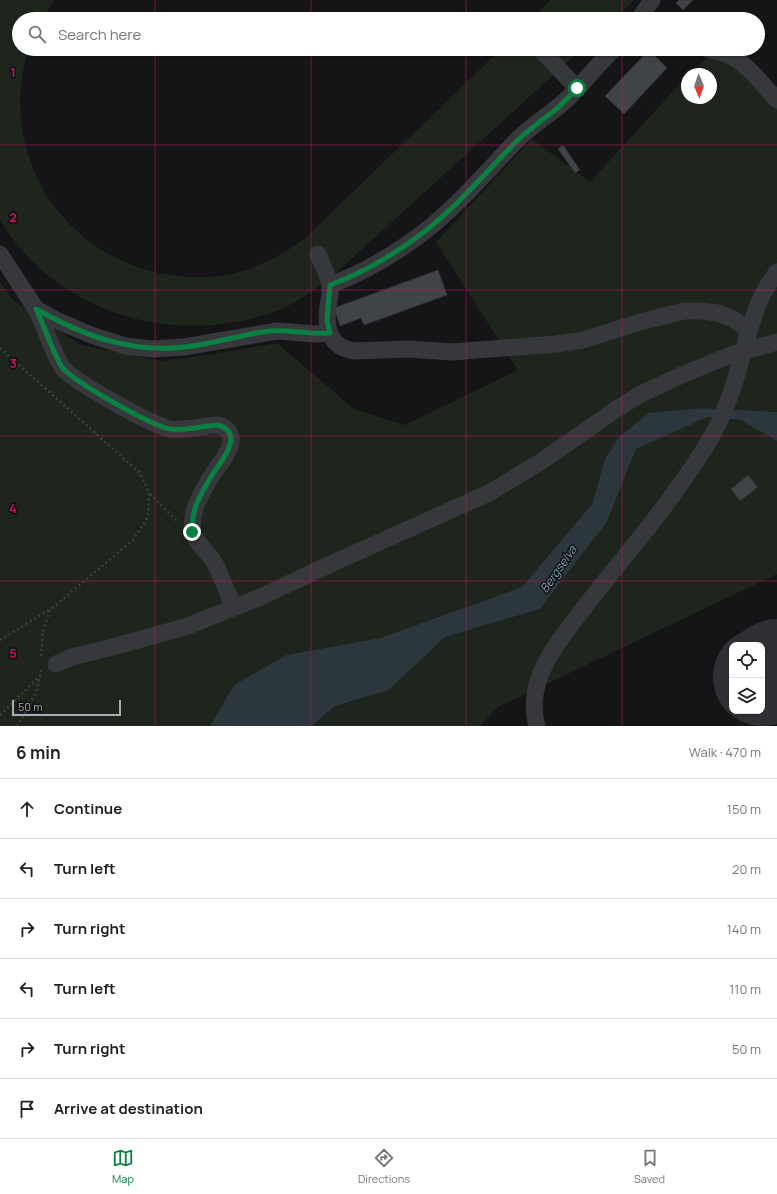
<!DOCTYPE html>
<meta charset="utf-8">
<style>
body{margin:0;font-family:Manrope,sans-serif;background:#f2f2f2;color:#222}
.controls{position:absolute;right:12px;bottom:12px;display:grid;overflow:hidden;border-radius:8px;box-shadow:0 1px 3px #0004}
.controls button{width:36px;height:36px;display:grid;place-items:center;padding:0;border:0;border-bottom:1px solid #e0e0e0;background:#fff;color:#222;font:20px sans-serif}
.compass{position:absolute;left:681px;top:68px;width:36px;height:36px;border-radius:50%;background:#fff;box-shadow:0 1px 3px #0004;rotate:178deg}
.scale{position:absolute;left:12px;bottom:10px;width:109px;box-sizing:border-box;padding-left:4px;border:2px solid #a7aeb8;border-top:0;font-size:11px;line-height:14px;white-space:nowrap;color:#a7aeb8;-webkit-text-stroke:3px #101012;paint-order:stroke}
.stop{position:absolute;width:12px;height:12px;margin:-9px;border:3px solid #0b8043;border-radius:50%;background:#fff}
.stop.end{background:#0b8043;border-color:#fff;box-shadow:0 1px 4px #0008}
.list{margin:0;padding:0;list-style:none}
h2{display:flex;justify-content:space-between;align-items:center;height:52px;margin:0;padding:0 16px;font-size:17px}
h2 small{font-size:13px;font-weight:400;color:#767676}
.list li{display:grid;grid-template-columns:26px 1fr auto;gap:12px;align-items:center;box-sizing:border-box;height:60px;padding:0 16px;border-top:1px solid #e0e0e0}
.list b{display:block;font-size:15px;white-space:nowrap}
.list em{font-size:13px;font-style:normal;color:#767676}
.icon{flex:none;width:22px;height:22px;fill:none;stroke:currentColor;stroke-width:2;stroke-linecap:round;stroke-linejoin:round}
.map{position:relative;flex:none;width:777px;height:726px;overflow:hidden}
.search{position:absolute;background:#fff;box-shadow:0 1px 3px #0004;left:12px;right:12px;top:12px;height:44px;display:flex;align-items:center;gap:10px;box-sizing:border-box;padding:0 14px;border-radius:22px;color:#767676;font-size:15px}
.sheet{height:412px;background:#fff}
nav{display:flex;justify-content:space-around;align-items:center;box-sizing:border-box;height:56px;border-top:1px solid #e0e0e0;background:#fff;font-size:11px;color:#767676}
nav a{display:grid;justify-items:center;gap:2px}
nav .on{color:#0b8043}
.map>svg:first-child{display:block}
.green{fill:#1d251d}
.water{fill:#2b373c}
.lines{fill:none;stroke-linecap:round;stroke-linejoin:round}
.runway{stroke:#2f3034;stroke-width:98}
.building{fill:#414447;stroke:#2f3033}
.path{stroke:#3c3f43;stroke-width:2.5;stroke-dasharray:2 3;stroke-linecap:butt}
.minor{stroke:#36383c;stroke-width:17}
.route{stroke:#0b8043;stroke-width:5}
.grid{fill:none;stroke:#c2185b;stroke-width:1;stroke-opacity:0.55}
.labels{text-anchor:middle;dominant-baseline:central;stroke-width:3;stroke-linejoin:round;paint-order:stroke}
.water-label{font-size:12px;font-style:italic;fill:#7ca2b4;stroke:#101012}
.grid-label{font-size:13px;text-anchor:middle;font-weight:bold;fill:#c2185b;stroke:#101012;stroke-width:3;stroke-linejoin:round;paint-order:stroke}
</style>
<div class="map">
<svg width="777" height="726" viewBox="0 0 777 726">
<rect width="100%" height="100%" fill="#151517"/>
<path class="green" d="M0 0H54L42 19H19V49H29C18 80 18 116 26 147 49 236 137 289 226 275 254 270 280 256 303 240L501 49H582L339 270C320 285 301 301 279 310 179 349 56 315 0 220Z
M551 0H635L614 19H532Z
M718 49 777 106V412L704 408 605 459 592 504 522 587 380 638 286 655 235 685 210 726H0V282L13 300 81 345 161 361 214 354 277 343 354 409 405 425 518 370 436 242 532 139 590 182 687 76V98H711V74H689Z
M708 417 740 420 777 441V574L498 707 480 726H312L335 706 389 690 445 637 540 609 607 522 636 449Z"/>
<path class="water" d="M704 408 777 412V441L740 420 708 417 636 449 607 522 540 609 445 637 389 690 335 706 312 726H210L234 685 286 655 380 638 522 587 592 504 605 459 619 437 649 413Z"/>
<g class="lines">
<path class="runway" d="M762 677 777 668"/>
</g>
<path class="building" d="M679 0H693L683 10 676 3Z
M663 12 665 14H671L676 19H659L660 15Z
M649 50 667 68 624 114 605 96Z
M563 145 580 170 575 173 558 149Z
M438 270 447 295 364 325 361 318 340 326 334 308Z
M748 475 758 487 740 501 731 489Z"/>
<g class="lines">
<path class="path" d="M0 348 140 473 149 493 148 517 133 540 50 610 43 631 41 658
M150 494 177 521
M0 640 49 610
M0 715 40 676
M17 726C28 709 40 690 41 669"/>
<path class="minor" d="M639 19 652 0
M707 49C712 50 718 51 723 53 745 60 761 83 777 100
M542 51 577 88
M0 254 36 309 56 320 91 335 125 346 152 349 184 347 277 331 315 334 330 333
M318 254C322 264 328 275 330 285 331 292 329 300 328 307 325 329 330 347 354 351L409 349 452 352 557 344 583 340 640 322 684 311H700L718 313 733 319 749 330
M330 285C361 274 393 255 420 235 455 209 487 171 517 140 532 125 551 114 566 100 583 84 597 65 614 49
M36 309C45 327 52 351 62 367 72 381 152 425 170 429 185 431 202 426 218 425 245 433 224 459 214 472 209 480 203 489 199 499 194 508 192 522 192 532 196 543 206 551 213 560 222 575 226 592 234 607
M56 664 72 657 105 649 185 627 263 596 324 567 489 493 542 461 618 408 641 394 684 374 728 356 777 342
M537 726C533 712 534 695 538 681 546 657 562 637 577 617 607 577 640 540 669 500 691 469 715 438 728 401 734 385 739 369 743 352 752 322 757 297 777 272"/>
</g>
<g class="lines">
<path class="route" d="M192 532C192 522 194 508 199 499 203 489 209 481 214 472 223 459 245 433 218 425 202 426 185 431 170 429 152 426 72 381 62 367 52 351 45 327 36 309 84 336 129 353 185 347 213 344 240 335 269 331 289 329 309 335 330 333L327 320 330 285C361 274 393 255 420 235 456 208 486 172 518 140 527 131 536 125 546 117 558 109 568 98 577 88"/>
</g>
<path class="grid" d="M155 0V19M311 0V19M466 0V19M622 0V19M155 49V726M311 49V726M466 49V726M622 49V726M0 145H777M0 290H777M0 436H777M0 581H777"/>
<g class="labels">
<g class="water-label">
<text transform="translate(558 569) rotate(-55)">Bergselva</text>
</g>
</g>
<g class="grid-label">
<text x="13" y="77">1</text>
<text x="13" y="222">2</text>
<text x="13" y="368">3</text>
<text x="13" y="513">4</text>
<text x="13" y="658">5</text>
</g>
</svg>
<div class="controls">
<button><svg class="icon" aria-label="locate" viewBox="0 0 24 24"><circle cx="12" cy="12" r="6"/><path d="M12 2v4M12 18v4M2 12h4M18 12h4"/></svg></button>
<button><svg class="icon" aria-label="layers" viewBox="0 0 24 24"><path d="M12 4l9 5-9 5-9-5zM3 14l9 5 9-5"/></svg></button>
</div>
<svg class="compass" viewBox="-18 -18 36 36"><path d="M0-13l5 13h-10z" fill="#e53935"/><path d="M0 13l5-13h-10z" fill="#767676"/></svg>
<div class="scale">50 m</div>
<div class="stop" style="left:577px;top:88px"></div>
<div class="stop end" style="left:192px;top:532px"></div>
<div class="search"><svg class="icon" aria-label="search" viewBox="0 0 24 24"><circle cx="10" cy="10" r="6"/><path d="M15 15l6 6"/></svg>Search here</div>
</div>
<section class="sheet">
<h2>6 min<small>Walk · 470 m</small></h2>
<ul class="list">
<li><svg class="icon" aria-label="ahead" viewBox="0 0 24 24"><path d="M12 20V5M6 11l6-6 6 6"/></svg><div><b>Continue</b></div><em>150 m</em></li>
<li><svg class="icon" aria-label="left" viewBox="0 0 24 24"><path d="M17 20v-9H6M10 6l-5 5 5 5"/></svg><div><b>Turn left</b></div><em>20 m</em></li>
<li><svg class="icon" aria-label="right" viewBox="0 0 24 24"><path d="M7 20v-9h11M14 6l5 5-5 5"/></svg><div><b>Turn right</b></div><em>140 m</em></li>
<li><svg class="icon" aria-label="left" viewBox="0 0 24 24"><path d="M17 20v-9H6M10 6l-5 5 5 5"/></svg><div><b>Turn left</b></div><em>110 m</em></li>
<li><svg class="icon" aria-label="right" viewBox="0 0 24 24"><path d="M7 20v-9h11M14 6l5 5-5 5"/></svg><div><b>Turn right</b></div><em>50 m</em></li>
<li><svg class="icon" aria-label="arrive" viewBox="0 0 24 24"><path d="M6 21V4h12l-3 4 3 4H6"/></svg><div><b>Arrive at destination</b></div></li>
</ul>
</section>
<nav>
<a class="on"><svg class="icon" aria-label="map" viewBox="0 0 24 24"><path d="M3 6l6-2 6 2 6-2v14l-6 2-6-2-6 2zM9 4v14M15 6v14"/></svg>Map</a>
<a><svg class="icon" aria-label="directions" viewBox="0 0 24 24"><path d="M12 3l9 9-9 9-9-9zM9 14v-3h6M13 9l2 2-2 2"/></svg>Directions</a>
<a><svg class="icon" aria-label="saved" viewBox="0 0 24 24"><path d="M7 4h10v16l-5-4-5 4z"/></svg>Saved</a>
</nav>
